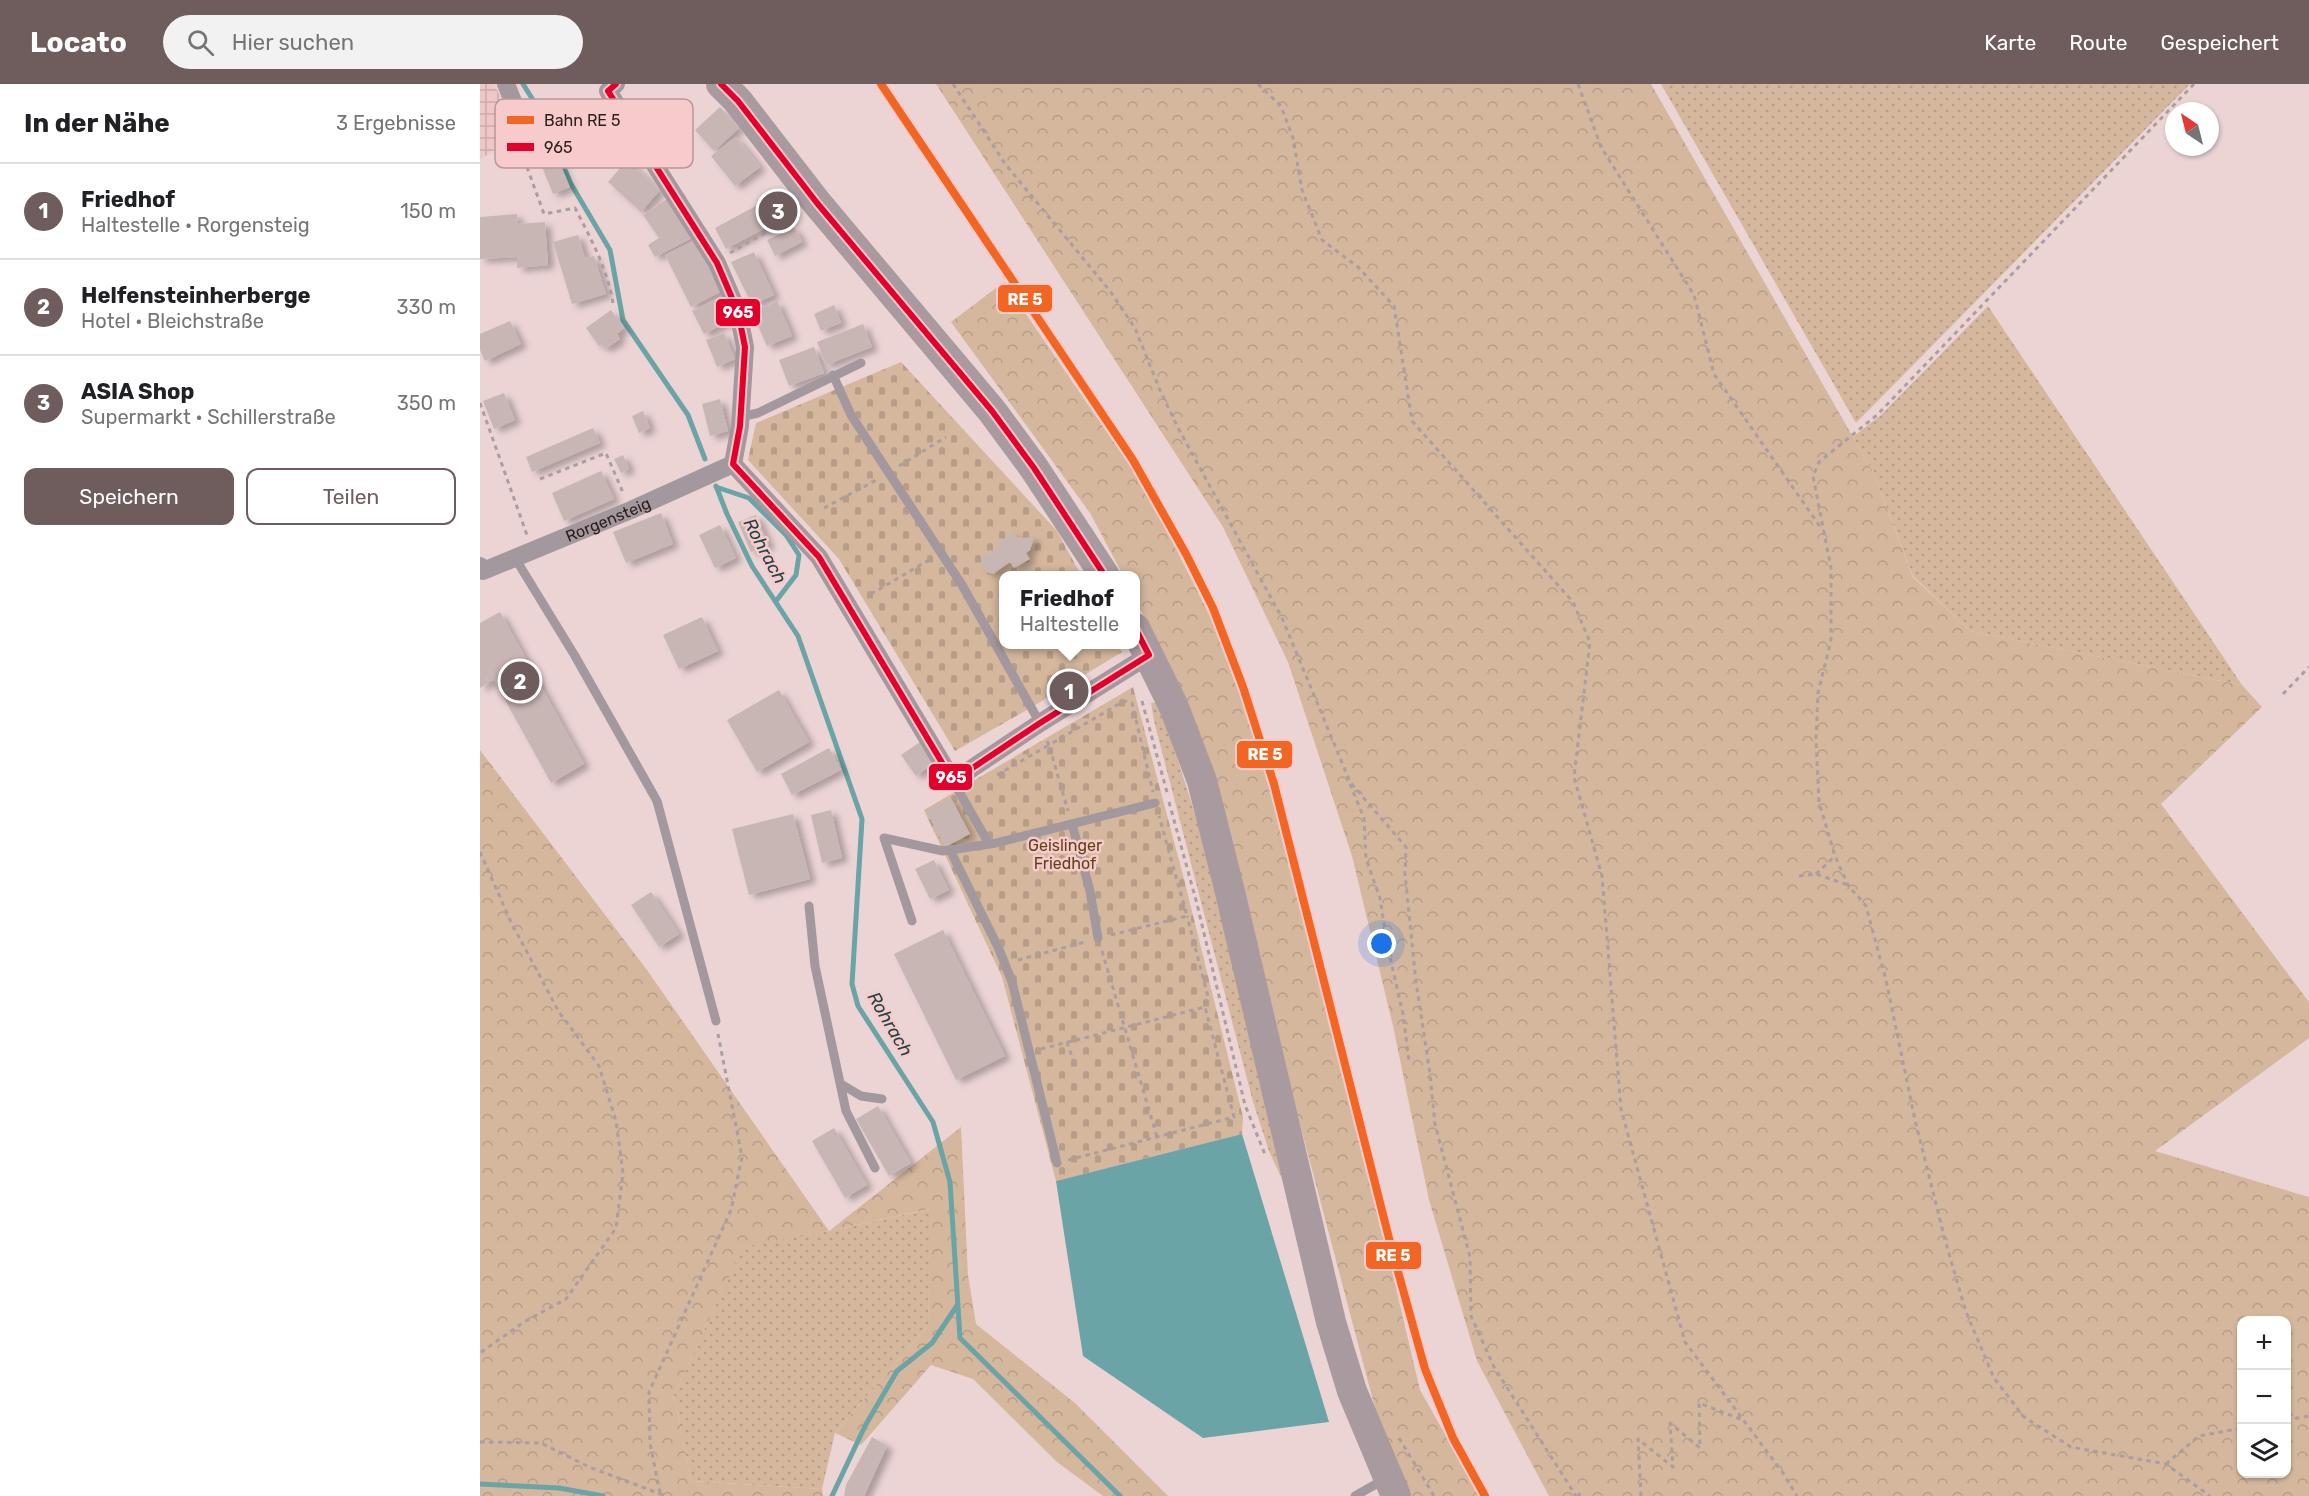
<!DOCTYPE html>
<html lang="de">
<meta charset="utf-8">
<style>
body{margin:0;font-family:Rubik,sans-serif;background:#f2f2f2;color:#202124}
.controls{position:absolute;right:18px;bottom:18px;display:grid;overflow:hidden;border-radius:12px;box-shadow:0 2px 4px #0004}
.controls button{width:54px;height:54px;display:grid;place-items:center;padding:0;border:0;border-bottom:2px solid #e0e0e0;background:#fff;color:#202124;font:30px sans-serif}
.compass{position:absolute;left:1685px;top:18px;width:54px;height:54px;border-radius:50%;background:#fff;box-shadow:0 2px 4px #0004;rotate:325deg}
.you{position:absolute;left:902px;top:860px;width:21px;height:21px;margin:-15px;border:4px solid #fff;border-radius:50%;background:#1a73e8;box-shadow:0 0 0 9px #1a73e833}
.badge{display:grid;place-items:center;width:39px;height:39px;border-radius:50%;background:#6f5c5d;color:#fff;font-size:20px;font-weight:700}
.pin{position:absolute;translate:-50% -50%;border:3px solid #fff;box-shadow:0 2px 6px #0006}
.popup{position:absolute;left:519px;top:487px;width:141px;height:78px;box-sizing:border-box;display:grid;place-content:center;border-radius:12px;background:#fff;filter:drop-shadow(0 2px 4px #0005);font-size:20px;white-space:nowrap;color:#757577}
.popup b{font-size:22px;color:#202124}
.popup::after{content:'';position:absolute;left:50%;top:100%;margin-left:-12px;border:12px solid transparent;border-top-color:#fff}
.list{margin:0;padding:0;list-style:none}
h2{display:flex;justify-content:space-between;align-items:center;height:78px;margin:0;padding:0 24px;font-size:26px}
h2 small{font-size:20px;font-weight:400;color:#757577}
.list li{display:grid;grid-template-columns:39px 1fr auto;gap:18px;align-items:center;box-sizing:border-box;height:96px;padding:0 24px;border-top:2px solid #e0e0e0}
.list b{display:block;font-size:22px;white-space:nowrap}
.list p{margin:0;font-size:20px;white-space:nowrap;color:#757577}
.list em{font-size:20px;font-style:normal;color:#757577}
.actions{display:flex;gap:12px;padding:18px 24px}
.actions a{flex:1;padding:14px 0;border:2px solid #6f5c5d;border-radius:12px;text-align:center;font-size:21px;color:#6f5c5d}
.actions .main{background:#6f5c5d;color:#fff}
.icon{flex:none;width:33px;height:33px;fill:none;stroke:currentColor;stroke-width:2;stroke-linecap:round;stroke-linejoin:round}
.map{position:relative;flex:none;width:1829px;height:1412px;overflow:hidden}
header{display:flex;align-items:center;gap:36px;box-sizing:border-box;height:84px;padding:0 30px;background:#6f5c5d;color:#fff}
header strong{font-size:28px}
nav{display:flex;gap:33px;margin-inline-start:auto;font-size:21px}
.search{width:420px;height:54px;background:#f2f2f2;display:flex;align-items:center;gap:15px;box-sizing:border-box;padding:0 21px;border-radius:33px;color:#757577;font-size:22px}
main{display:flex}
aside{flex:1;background:#fff}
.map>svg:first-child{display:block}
.industrial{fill:url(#industrial-grid)}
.grass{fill:url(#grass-dots)}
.forest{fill:url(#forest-crowns);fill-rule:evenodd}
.cemetery{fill:url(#cemetery-stones)}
.water{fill:#6ba4a6}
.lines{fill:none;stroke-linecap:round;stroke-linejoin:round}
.stream{stroke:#6ba4a6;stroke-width:5}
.building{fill:#c8b6b4;filter:url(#shadow)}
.path{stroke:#ab9da0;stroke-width:3;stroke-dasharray:4.5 4.5;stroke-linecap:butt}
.lane{stroke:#a3989e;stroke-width:9}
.street{stroke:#a3989e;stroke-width:18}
.primary{stroke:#a99a9f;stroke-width:30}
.bus-1-casing{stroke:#f7cacb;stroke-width:10}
.bus-1{stroke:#e4002b;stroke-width:6}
.rail-1-casing{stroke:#f7cacb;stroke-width:12}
.rail-1{stroke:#f26522;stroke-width:8}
.labels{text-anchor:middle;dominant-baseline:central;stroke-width:5;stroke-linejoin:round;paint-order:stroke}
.street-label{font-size:16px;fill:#2c1c1c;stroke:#f7cacb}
.park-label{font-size:16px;fill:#5f4419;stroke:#f7cacb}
.water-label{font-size:18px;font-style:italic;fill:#1c4546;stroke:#f7cacb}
.key{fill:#f7cacb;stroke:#ba9696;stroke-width:1.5}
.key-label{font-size:16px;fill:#2c1c1c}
.line-badge{stroke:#f7cacb;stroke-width:2}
.badge-label{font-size:16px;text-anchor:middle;font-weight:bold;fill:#fff}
</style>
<header>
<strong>Locato</strong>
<div class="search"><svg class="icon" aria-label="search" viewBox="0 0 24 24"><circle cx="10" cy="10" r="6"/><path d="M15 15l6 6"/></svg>Hier suchen</div>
<nav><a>Karte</a><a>Route</a><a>Gespeichert</a></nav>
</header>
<main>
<aside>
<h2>In der Nähe<small>3 Ergebnisse</small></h2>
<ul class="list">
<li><span class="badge">1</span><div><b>Friedhof</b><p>Haltestelle · Rorgensteig</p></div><em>150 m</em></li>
<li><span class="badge">2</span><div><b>Helfensteinherberge</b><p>Hotel · Bleichstraße</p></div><em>330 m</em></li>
<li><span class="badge">3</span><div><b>ASIA Shop</b><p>Supermarkt · Schillerstraße</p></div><em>350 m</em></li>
</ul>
<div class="actions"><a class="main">Speichern</a><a>Teilen</a></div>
</aside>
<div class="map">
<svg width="1829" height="1412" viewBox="0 0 1829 1412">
<defs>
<pattern id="industrial-grid" width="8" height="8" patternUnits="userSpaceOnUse" patternTransform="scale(1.5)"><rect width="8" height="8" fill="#efc7c8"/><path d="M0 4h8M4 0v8" fill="none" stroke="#cdaaab"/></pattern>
<pattern id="grass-dots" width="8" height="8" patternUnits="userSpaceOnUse" patternTransform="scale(1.5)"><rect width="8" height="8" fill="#d5b79d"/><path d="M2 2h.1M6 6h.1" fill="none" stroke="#b79d87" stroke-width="1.8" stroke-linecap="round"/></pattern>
<pattern id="forest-crowns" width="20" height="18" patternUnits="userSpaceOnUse" patternTransform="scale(1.5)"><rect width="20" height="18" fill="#d5b79d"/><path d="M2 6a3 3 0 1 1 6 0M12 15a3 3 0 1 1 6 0" fill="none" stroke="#b79d87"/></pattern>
<pattern id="cemetery-stones" width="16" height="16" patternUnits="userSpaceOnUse" patternTransform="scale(1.5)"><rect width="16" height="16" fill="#d5b79d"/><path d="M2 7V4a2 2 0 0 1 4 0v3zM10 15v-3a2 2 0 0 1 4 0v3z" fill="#b79d87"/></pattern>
<filter id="shadow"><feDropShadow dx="6" dy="4" stdDeviation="3" flood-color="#0004"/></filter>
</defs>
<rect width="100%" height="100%" fill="#ecd4d5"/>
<path class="industrial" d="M0 0H14L40 51 0 75Z"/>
<path class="grass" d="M1181 0H1710L1376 339Z
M1508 222 1762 601 1490 547 1433 492 1393 388 1373 353 1401 331Z
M677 618C736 772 766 935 802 1095L789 1067 773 1018 674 637 671 619Z
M451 1125 448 1241 355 1349 342 1405 211 1397 194 1311 263 1162 349 1147Z"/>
<path class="forest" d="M456 0H1171L1393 388 1433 493 1490 547 1762 601 1782 623 1681 720 1829 918V954L1675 1067 1829 1113V1412H1069L997 1277 949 1116 913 942 872 772 808 578 743 443ZM1806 1236V1390H1762V1236Z
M524 198 665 404 766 603 819 792 940 1306 1000 1412H924L914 1396 709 620 655 515V492L643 491 610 429 471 238Z
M0 666 167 886 349 1147 481 1043 488 1191 496 1240 595 1319 688 1412H623L577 1378 493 1295 451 1281 381 1361 355 1349 448 1241 450 1125 349 1147 263 1163 194 1311 211 1397 342 1405 343 1412H0Z"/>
<path class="cemetery" d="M421 278 577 447 601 491 523 492V560L637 561 642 568 552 623 475 667 359 475 268 376 276 339Z
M653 603 704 795 763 1033 762 1050 576 1097 522 893 444 726Z"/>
<path class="water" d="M762 1050 849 1338 723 1354 603 1272 576 1097Z"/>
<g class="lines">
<path class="stream" d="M43 0 58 24 91 100 130 166 143 236 208 331 225 375
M236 402 247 430 272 482 318 552 382 735 372 900 378 922 453 1038 470 1098 480 1254 640 1412
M236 403 269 414 306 451 319 471 316 491 296 517
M0 1400 79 1404 123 1412
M352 1412 385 1342 417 1287 452 1259 478 1220"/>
</g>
<path class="building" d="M240 23 259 44 234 67 215 46Z
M256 53 280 83 255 102 231 72Z
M77 72 90 103 73 110 60 78Z
M147 76 180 106 161 128 128 98Z
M300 109 311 130 246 165 235 144Z
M187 115 212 154 175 173 168 161 179 154 163 131Z
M37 130 38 140 65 138 68 181 37 184V173L0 175V133Z
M314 143 322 158 295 172 287 156Z
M98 151 105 174 114 172 126 210 92 220 73 158Z
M217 155 242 207 211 223 185 171Z
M274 168 294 211 272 221 251 178Z
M239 214 251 236 224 250 212 227Z
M297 217 312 252 287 262 272 228Z
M354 221 361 239 341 247 334 230Z
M131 226 144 244 137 250 140 255 125 265 122 260 119 262 106 244Z
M30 237 41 260 5 277 0 266V250Z
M383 240 392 263 346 281 337 258Z
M244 249 255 275 237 283 226 256Z
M334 263 344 289 309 302 299 276Z
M24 309 35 336 14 345 3 317Z
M240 315 248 347 230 352 222 320Z
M163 327 170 344 159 349 152 332Z
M113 344 120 359 52 388 46 373Z
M143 371 149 385 141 389 134 375Z
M121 387 134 415 84 437 72 409Z
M181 429 193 460 146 479 133 448Z
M276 431 289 461 271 468 258 438Z
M240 441 256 474 235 484 219 451Z
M533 448 537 454 553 453 554 454 550 466 546 469 550 475 534 484 530 478 513 490 508 489 501 480V474L520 463 518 459Z
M20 528 104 680 71 699 14 596 10 598 5 591 9 599 0 604V539Z
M222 533 238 567 199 585 183 551Z
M299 606 329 658 277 688 247 636Z
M443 656 458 676 436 692 421 671Z
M349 664 361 686 312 711 301 690Z
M471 714 490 750 465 763 446 727Z
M351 726 362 774 342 779 331 731Z
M313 730 330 795 269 811 252 745Z
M454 776 469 806 450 815 435 785Z
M171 808 199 850 179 863 151 821Z
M463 846 525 972 476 996 414 870Z
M398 1022 431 1079 409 1092 376 1035Z
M354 1044 387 1101 365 1114 332 1057Z
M392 1353 407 1362 384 1412H364L366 1401Z"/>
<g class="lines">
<path class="path" d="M473 0 526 81 630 207 655 244 679 304 697 342 802 534 870 698 926 763 925 790 936 898 950 990 955 1040 990 1173 991 1232 1014 1283 1096 1412
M778 0 801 22 813 54 822 106 842 156 878 183 914 222 932 337 1093 518 1110 558 1094 693 1122 792 1141 1025 1205 1258 1303 1389 1317 1412
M1098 0 1121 63 1214 211 1234 290 1341 444
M1714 0 1397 331 1339 378 1333 392 1351 484V556L1338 609 1336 655 1339 718 1355 772 1368 801 1386 822 1406 896 1435 1036 1465 1156 1486 1228 1514 1294 1544 1333 1591 1363 1686 1380 1730 1412
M47 83 64 130 95 124C111 155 127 184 133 219
M250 169 318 130
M0 319 47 451
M419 382 466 353
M60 395 126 369 144 411
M344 424 398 395
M391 510 449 476
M1803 610 1829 583
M662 617 688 712
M567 657 569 661 644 617 652 619 673 708
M517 691 569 661 588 727
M870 700 884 734 886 775 900 814 907 860 923 930 929 977
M689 718 717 820 765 1021 786 1073
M0 768 31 838 79 928 119 982 136 1037 143 1089 136 1144 86 1215 44 1238 0 1269
M1336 790 1355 772
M1319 792 1336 790 1368 801
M631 851 707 832 679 732
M622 867 677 1053
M538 876 605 858
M587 958 594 979
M561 965 725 923
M588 1076 754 1033 725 923 728 913 707 832
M1806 1336 1829 1332
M919 1354 954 1412
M0 1358 61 1359 109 1383 186 1412
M1686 1380 1719 1352 1762 1344
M180 1409 170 1359 169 1308 251 1126 262 1073 238 950
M1099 1412V1410L1100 1412
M1161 1412 1158 1355 1193 1383 1190 1339 1220 1364 1219 1319 1263 1336"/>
<path class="lane" d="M353 291 371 331 482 501 560 639
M260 333 278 329 381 279
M35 474 95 572 177 717 236 937
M473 697 509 760
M592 740 610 807 618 854
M470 766 519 865 532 898 577 1079
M329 822 335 882 366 1027 395 1084
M432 837 404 754 463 767 516 759 675 719
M361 1000 381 1012 402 1015
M875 1412 905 1395"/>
<g class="street">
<path d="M26 0 52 65"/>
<path d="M136 0 128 7 237 179 258 228 265 263 260 342 253 380"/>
<path d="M253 380 339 473 473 697 560 639 669 571"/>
<path id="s1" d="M0 482 3 487 151 426 253 380"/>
</g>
<path class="primary" d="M241 0 258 17 337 119 512 327 554 384 625 492
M655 544 694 623 722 697 750 808 851 1238 872 1307 916 1412"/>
<defs>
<path id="bus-1" d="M136 0 128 7 237 179 258 228 265 263 260 342 253 380 339 473 473 697 560 639 669 571 655 544
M241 0 258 17 337 119 512 327 554 384 625 492"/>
</defs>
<use href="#bus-1" class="bus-1-casing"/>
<use href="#bus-1" class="bus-1"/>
<defs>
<path id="rail-1" d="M401 0 653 376 706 470 733 524 763 603 794 700 912 1166 945 1285 973 1354 1005 1412"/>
</defs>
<use href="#rail-1" class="rail-1-casing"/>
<use href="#rail-1" class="rail-1"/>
</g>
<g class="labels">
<g class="street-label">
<text stroke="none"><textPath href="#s1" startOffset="141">Rorgensteig</textPath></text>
</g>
<g class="park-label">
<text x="585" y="761">Geislinger<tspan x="585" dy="18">Friedhof</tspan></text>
</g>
<g class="water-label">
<text transform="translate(285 467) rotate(62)">Rohrach</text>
<text transform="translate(410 940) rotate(60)">Rohrach</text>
</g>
</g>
<rect x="15" y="15" width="198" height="69" rx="9" class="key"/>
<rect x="27" y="32" width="27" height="8" fill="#f26522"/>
<rect x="27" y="59" width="27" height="8" fill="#e4002b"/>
<g class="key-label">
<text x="64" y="42">Bahn RE 5</text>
<text x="64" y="69">965</text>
</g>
<g class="line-badge">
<rect x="517" y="200" width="56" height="29" rx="6" fill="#f26522"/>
<rect x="235" y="214" width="46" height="29" rx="6" fill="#e4002b"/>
<rect x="756" y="656" width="57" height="29" rx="6" fill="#f26522"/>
<rect x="448" y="679" width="45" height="28" rx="6" fill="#e4002b"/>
<rect x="885" y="1157" width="57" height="29" rx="6" fill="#f26522"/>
</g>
<g class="badge-label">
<text x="545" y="221">RE 5</text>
<text x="258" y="234">965</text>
<text x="785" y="676">RE 5</text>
<text x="471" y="699">965</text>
<text x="913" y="1177">RE 5</text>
</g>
</svg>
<div class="controls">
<button>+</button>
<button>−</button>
<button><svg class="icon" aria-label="layers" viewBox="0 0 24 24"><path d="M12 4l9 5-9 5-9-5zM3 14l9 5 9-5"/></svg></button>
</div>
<svg class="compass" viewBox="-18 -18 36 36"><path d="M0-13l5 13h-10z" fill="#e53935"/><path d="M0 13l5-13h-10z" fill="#757577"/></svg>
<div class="you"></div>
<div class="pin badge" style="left:589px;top:607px">1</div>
<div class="popup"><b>Friedhof</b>Haltestelle</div>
<div class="pin badge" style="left:40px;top:597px">2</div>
<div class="pin badge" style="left:298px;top:127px">3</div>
</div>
</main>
